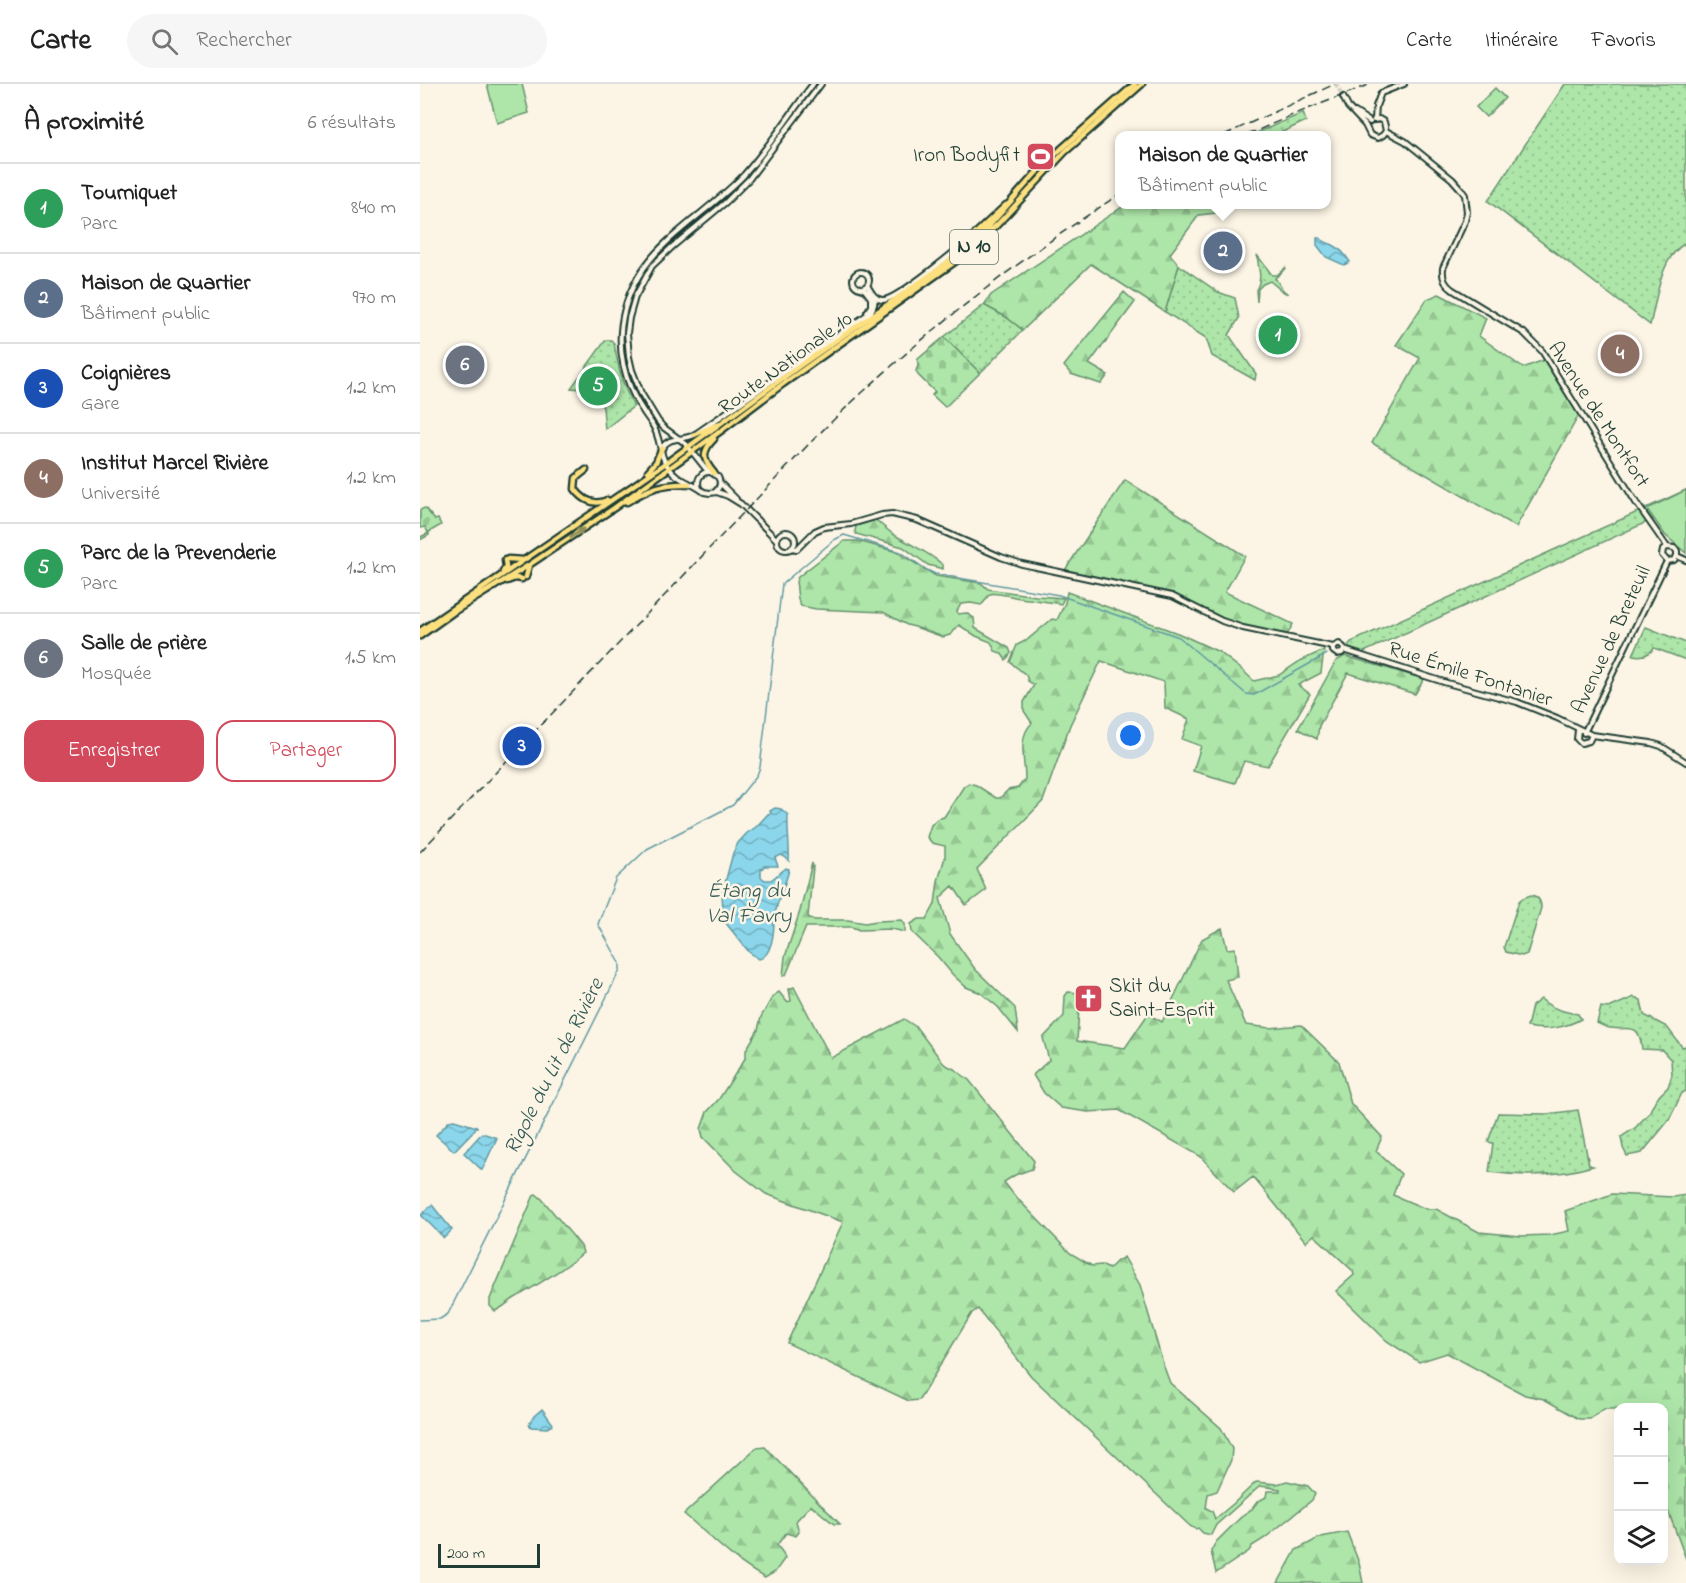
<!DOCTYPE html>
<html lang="fr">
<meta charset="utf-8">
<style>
body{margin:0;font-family:"Indie Flower",sans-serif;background:#f6f6f6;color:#222}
.controls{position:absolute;right:18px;bottom:18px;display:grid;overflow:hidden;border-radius:12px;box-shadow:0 6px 24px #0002}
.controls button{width:54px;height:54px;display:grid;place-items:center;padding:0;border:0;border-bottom:2px solid #e0e0e0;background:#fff;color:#222;font:30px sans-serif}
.scale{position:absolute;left:18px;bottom:15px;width:102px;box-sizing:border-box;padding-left:6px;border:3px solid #1f3d34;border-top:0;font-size:16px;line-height:21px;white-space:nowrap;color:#1f3d34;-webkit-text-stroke:4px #fcf5e5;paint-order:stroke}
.you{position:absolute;left:711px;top:652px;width:21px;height:21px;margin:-15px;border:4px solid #fff;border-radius:50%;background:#1a73e8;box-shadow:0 0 0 9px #1a73e833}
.badge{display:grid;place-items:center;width:39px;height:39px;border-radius:50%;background:#d1495b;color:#fff;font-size:20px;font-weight:700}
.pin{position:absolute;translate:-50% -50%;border:3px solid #fff;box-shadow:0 2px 6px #0006}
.popup{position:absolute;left:695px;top:47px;width:216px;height:78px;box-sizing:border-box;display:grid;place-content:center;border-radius:12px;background:#fff;filter:drop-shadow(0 2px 4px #0005);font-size:20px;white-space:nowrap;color:#767676}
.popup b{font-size:22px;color:#222}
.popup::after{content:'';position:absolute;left:50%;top:100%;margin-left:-12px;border:12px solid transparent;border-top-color:#fff}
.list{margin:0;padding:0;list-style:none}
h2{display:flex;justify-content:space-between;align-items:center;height:78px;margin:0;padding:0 24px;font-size:26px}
h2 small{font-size:20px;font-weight:400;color:#767676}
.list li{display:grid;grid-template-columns:39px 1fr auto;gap:18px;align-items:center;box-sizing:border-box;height:90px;padding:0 24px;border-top:2px solid #e0e0e0}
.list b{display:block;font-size:22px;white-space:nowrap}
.list p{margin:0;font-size:20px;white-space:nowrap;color:#767676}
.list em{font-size:20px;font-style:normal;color:#767676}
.actions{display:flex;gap:12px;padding:18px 24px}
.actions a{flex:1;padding:14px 0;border:2px solid #d1495b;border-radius:18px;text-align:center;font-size:21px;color:#d1495b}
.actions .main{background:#d1495b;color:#fff}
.icon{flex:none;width:33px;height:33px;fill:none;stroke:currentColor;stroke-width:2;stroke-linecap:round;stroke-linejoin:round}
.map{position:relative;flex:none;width:1266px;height:1499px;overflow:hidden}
header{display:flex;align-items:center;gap:36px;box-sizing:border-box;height:84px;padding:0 30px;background:#fff;border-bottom:2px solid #e0e0e0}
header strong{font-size:28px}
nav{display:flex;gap:33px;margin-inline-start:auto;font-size:21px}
.search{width:420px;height:54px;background:#f6f6f6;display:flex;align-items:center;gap:15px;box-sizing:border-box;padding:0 21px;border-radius:33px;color:#767676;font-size:22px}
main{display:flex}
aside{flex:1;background:#fff}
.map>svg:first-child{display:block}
.green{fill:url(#green-dots);stroke:#66926e;stroke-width:1.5}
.forest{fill:url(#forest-firs);stroke:#66926e;stroke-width:1.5}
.cemetery{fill:url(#cemetery-stones);stroke:#66926e;stroke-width:1.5}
.pitch{fill:#aee6a9;stroke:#66926e;stroke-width:1.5}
.water{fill:url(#water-waves);stroke:#6099a2;stroke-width:1.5}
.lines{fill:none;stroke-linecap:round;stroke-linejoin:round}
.stream{stroke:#6099a2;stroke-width:1.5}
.secondary-tunnel{stroke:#d0d0c2;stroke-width:4;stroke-dasharray:4 2;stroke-linecap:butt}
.secondary-casing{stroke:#1f3d34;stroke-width:8}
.primary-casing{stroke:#1f3d34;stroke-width:9}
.secondary{stroke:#fcf5e5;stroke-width:4}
.primary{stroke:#fce080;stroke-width:4.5}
.rail{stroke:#1f3d34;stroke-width:1.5;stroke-dasharray:9 4.5;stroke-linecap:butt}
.oneway{fill:#8e8e5a}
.labels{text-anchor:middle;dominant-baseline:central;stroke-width:5;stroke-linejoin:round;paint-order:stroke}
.shield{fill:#fcf5e5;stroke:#617469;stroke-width:1.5}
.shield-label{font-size:20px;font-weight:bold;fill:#1f3d34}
.poi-label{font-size:21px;fill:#1f3d34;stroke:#fcf5e5;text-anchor:end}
.street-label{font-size:21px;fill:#1f3d34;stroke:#fcf5e5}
.water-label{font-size:22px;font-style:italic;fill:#355c59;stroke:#fcf5e5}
</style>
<header>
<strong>Carte</strong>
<div class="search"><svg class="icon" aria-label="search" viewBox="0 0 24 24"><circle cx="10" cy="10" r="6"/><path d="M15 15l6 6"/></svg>Rechercher</div>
<nav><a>Carte</a><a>Itinéraire</a><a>Favoris</a></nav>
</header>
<main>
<aside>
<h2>À proximité<small>6 résultats</small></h2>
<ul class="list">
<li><span class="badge" style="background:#2e9e5b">1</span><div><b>Tourniquet</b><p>Parc</p></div><em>840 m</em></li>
<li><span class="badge" style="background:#5c6f8a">2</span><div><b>Maison de Quartier</b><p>Bâtiment public</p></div><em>970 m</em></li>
<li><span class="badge" style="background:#1a4fb4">3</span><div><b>Coignières</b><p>Gare</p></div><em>1.2 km</em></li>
<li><span class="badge" style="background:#8d6e63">4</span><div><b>Institut Marcel Rivière</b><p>Université</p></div><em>1.2 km</em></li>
<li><span class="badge" style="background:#2e9e5b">5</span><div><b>Parc de la Prevenderie</b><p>Parc</p></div><em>1.2 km</em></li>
<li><span class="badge" style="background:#6b7280">6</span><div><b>Salle de prière</b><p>Mosquée</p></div><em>1.5 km</em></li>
</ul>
<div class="actions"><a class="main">Enregistrer</a><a>Partager</a></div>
</aside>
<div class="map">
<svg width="1266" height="1499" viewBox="0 0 1266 1499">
<defs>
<pattern id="green-dots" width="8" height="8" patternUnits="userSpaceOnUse" patternTransform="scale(1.5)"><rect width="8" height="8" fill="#aee6a9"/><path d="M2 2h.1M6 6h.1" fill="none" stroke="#95c692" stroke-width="1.8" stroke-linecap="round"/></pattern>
<pattern id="forest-firs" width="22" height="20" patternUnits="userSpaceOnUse" patternTransform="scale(1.5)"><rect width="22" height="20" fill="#aee6a9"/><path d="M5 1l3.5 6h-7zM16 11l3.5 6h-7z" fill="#95c692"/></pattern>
<pattern id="cemetery-stones" width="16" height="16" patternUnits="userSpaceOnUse" patternTransform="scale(1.5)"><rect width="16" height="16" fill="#aee6a9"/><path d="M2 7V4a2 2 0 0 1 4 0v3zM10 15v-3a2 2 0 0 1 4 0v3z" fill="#95c692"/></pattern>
<pattern id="water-waves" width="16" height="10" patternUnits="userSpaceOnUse" patternTransform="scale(1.5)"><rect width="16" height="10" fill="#8bd6eb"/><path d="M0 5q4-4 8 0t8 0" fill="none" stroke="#71afbf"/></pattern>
</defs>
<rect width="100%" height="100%" fill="#fcf5e5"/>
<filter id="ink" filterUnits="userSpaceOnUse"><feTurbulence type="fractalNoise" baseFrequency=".0167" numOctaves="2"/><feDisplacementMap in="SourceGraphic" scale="12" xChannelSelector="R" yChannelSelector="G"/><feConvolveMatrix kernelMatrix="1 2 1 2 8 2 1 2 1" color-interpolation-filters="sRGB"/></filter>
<g filter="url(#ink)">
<path class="green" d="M1145 0H1266V159C1240 172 1237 215 1230 241L1068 117Z
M883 29 886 37 856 51H832Z
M837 171 852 191H857L866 183 861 189 855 194 863 206 868 210 862 207 850 197 843 200 838 205 837 218 836 206 839 199 840 192Z
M759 181 798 208 815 214 819 234 809 251 836 290 835 296 792 272 786 254 745 228Z
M564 221 586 233 603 246 560 289 524 253Z
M187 256H191L194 259C198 281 202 303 214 322L185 345 183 324 175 306 151 304 185 257Z
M1266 406V420L942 569 927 563 931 558Z
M1226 543 1266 559V576L1234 564C1229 571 1222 573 1213 571Z
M1111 811C1118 812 1121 817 1121 824L1107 870 1102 872 1086 868 1084 863 1099 817 1103 814Z
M1214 913 1221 916 1224 931 1247 943 1262 963 1266 962V1007L1262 1009 1249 1036 1222 1069 1207 1072 1203 1064 1201 1053 1215 1044 1229 1029 1236 1015 1248 1003 1252 991 1251 976 1242 966 1222 965C1219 937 1210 947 1191 944 1186 944 1181 941 1177 939L1181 923 1189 924Z
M1121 915C1132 925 1144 928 1158 930L1161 935C1145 944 1125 947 1107 943L1112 922Z
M1158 1026 1169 1081 1173 1082C1139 1092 1104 1093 1069 1088L1073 1059 1068 1058 1078 1029 1127 1030Z"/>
<path class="forest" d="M705 121H808L805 128 779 131 750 170 759 181 745 228 671 180 603 246 586 233 564 221 571 211Z
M704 208 715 218 669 280 688 291 681 300 651 290 644 282Z
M1019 210 1066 234 1059 252 1103 284 1124 276 1159 331 1096 443 952 359 1000 274 976 261 1007 215Z
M705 396 825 472 805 508 873 540 867 551 812 539 754 510 645 486Z
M456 436C463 442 470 449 478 453 494 462 510 469 523 481V485L508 481 483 463 436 450 435 447 436 442Z
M424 457H438L477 468 516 492 561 499 568 505 616 512 644 514 641 520 609 515C601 516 576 507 570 510 566 512 567 517 561 521L551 519 541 520 537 527 538 530 546 529 554 534 555 544 589 564 591 569 586 576 581 569 575 567 571 558 556 552 539 541 530 551 523 553 495 543 487 541 463 528 396 525 381 522C376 516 378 506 376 498L378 493Z
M647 508 760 550 799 568 821 585 834 597 859 591 880 577 904 566 901 589 878 601 890 610 848 682 824 677 815 699 773 687 781 662 762 655 769 635 745 624 744 598 681 577 650 641 623 717 557 785 566 806 546 821 533 802 520 814 530 850 555 885 595 924 598 948 578 923 561 909 546 903 533 891 518 873 492 848 491 840 499 835H507L515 820 518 797 525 773V762L512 759 507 753 511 741 517 735 524 733 544 702 549 699 556 701 576 714H580L588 706 598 704 605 695C605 677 597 653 612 639L604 627V618L614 601 608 597 606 591 590 578 597 561 607 556 632 535 637 536 645 519Z
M925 572 1004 595 995 610 928 589 899 642 897 655 878 645 916 577Z
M392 779 393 783 388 833 394 836H428L445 839 457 837 482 836 485 840V848L472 845 439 846 432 843H386L366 891 363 892 365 873 380 827Z
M802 844 807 865 815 864 818 893 806 896 826 941 850 944 881 941 919 978 931 1020 962 1053 956 1067 981 1090 973 1111 1006 1125H1016L1059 1148 1101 1152 1130 1151 1149 1147 1145 1127 1192 1110 1253 1113 1266 1111V1475L1244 1416V1324H1198V1327L1196 1325H1184L1170 1335H1159L1124 1315 1105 1311 1027 1269 999 1278 967 1257 916 1207 934 1191 933 1187 894 1151 886 1158 833 1093 814 1108 780 1072 699 1026 668 1028 641 1024 624 1009 613 991 629 976 623 954 644 932 645 912 648 908 660 909 657 957 705 964 728 930 742 938 782 855Z
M374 903 411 974 484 935 496 943 524 980 534 985 549 996 614 1077 612 1085 595 1091 584 1098 594 1111 650 1169 672 1182 681 1181 689 1185 697 1177 704 1173 720 1201 744 1283 750 1299 801 1344 812 1365 811 1376 797 1407 788 1410 786 1424 792 1427 795 1435 813 1420 836 1398 857 1400 867 1397 888 1402 895 1410 892 1416 845 1454 832 1462 829 1467 796 1489 791 1467 796 1458 824 1430 832 1425 837 1418 846 1413 847 1407H860V1405L840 1402 796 1441 791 1451 783 1449 778 1444 775 1445 770 1442 611 1292 558 1225 552 1229 499 1316 489 1317 367 1259 423 1138 346 1110 316 1087 283 1053 281 1045 287 1028 299 1015 326 973V966L338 946 341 933 353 912 359 908 367 918 371 917 369 905Z
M116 1110 122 1115 161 1162 163 1169C142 1187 118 1200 95 1214 88 1218 83 1224 75 1227L70 1222V1215L114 1111Z
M345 1363 420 1440H414L391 1421 376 1437 379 1448 376 1452 366 1449 357 1461 363 1469 365 1474 355 1488 345 1494C315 1478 290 1452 264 1430L336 1364Z
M927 1448 939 1479 943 1499H858L876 1466 901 1453Z"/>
<path class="cemetery" d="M524 253 560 289 525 323 512 311 515 308 498 291 496 287 499 279 497 276Z
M5 424 15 436 18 435 21 441 9 448V451L0 456V453L7 450 8 448 5 443 0 444V426Z"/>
<path class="pitch" d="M67 0H102L109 29 77 39Z
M1075 4 1085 14 1066 33 1056 23Z
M1266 406V469L1245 451 1227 425Z"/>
<path class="water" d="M897 154H900C904 159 907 158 913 161 921 165 925 170 930 178L924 181 906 173 897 161Z
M355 724 361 725 368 731C367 747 370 762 369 777L365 773 361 771 355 774 358 782H344L341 786V793L345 796H351L366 784 369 785C366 801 357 815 355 831L358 833V835L354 836C354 848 352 872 339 875L329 868 305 838 307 836 303 827 302 810 313 769 318 759 327 749 336 743 348 730 351 729 350 727Z
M34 1036 57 1043 34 1067 16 1051 29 1037Z
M62 1049 77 1054 62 1086 44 1069Z
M12 1121 32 1146 24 1154 1 1131Z
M122 1325 133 1340 132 1342 127 1344 111 1343 109 1340 114 1332Z"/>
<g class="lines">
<path class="stream" d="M0 1236 20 1235 28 1230 200 886V879L178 840 196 794 227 765 313 721 337 691 340 683 362 500 414 456 424 451 481 468 507 486 515 490 639 511 759 553 826 610 834 611 907 570"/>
<path class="secondary-tunnel" d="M916 0 923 13"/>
<defs>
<path id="secondary" d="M923 13 928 23 945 41 950 51 958 54 963 51 966 47
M935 28 950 38
M955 35 956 22 961 9 984 0
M954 36 959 35 964 38 966 47
M966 47 985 57 1032 95 1040 104 1045 111 1047 128 1045 137 1023 184C1022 195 1025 200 1033 206L1104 249 1122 267 1215 417 1247 463
M433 196a8 8 0 1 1 16 0a8 8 0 1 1-16 0Z
M447 201C451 208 455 216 463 216 477 216 543 161 556 149
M440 204 445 206 451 214V222L447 228
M242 364C249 352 262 357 274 351L451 228 454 221 455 214
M300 399 316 415
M279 404C276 395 281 387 291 388
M295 408C300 404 301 398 298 393L286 385 266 360 243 343 238 337 221 309 212 286 209 273 207 249 209 234 215 213 232 182 252 163 306 118 329 95 401 0
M357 457a9 9 0 1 1 18 0a9 9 0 1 1-18 0Z
M357 456 321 420 308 412 297 408 290 409 284 408C270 397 256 397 245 378 239 367 241 354 232 340 224 329 216 318 211 305 188 250 205 196 248 157 273 134 301 115 324 91 349 63 370 30 393 0
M371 464 377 465 395 447 404 443 431 440 462 431 472 430 497 436 581 473 602 480 752 512 802 537 823 544 913 563
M1257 472 1266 476
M1247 477 1242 471 1243 466 1247 463 1254 464 1257 467V472
M1247 477 1254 476 1257 472
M913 563V567L917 570 922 569 924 566
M913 563 919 560 923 563 924 566
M924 566 1027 599 1097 618 1137 634 1172 651 1231 659 1241 662 1266 678
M1158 646 1157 655 1161 659 1169 657 1172 651
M1164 649 1247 477"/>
<path id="primary" d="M556 149 586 121
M274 351 296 341
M166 386 156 394 155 405C163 416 174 422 187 416
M228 387 236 378 242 364
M294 389C283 376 281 368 294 355
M207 418C229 404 243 399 269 400
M88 475 104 476
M83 488 86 483 85 476
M106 493 109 481
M87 497 95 494 102 495
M0 547 246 379 381 281 520 184 538 170 569 142 615 90 641 65 715 0
M0 552 35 527 109 481 194 424 302 346 363 300 539 175 577 141 646 67 722 0"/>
</defs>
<use href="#secondary" class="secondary-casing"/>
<use href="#primary" class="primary-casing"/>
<use href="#secondary" class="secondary"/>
<use href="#primary" class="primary"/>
<path class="rail" d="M804 51 915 0
M827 51 875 30 951 0
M0 768 388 361C482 266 587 183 700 110"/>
</g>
<defs><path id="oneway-solid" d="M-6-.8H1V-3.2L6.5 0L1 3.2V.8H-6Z" transform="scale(1.5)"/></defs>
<use class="oneway" href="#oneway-solid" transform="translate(157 449) rotate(-34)"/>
</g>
<defs>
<symbol id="stadium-square" viewBox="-11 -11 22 22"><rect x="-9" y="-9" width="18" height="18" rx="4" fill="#d1495b" stroke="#fcf5e5"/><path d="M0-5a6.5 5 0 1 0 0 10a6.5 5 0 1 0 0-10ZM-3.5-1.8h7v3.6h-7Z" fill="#fff"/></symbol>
<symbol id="church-square" viewBox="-11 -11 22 22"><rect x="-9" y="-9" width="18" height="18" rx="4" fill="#d1495b" stroke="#fcf5e5"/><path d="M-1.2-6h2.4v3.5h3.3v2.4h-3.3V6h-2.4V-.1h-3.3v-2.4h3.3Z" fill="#fff"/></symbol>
</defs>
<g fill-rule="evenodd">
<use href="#stadium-square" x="604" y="56" width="33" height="33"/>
<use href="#church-square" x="652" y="898" width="33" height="33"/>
</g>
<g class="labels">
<rect class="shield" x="530" y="146" width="48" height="34" rx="4.5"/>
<g class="shield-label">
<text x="554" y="163">N 10</text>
</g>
<g class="poi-label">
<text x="600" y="72">Iron Bodyfit</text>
<text x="689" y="903" text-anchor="start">Skit du<tspan x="689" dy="24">Saint-Esprit</tspan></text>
</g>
<g class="street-label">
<text transform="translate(366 280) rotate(-36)">Route Nationale 10</text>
<text transform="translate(1178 331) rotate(57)">Avenue de Montfort</text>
<text transform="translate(1192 556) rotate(-65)">Avenue de Breteuil</text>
<text transform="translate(1050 591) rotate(18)">Rue Émile Fontanier</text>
</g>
<g class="water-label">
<text x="329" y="808">Étang du<tspan x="329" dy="25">Val Favry</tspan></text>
<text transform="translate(135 983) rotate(-63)">Rigole du Lit de Rivière</text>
</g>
</g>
</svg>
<div class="controls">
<button>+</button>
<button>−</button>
<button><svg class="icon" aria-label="layers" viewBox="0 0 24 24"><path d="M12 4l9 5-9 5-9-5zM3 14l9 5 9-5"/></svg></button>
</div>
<div class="scale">200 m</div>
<div class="you"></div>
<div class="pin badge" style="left:858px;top:251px;background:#2e9e5b">1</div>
<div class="pin badge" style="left:803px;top:167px;background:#5c6f8a">2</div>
<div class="popup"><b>Maison de Quartier</b>Bâtiment public</div>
<div class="pin badge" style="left:102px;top:662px;background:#1a4fb4">3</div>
<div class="pin badge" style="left:1200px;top:270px;background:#8d6e63">4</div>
<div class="pin badge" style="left:178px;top:302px;background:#2e9e5b">5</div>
<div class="pin badge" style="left:45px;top:281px;background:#6b7280">6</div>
</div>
</main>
